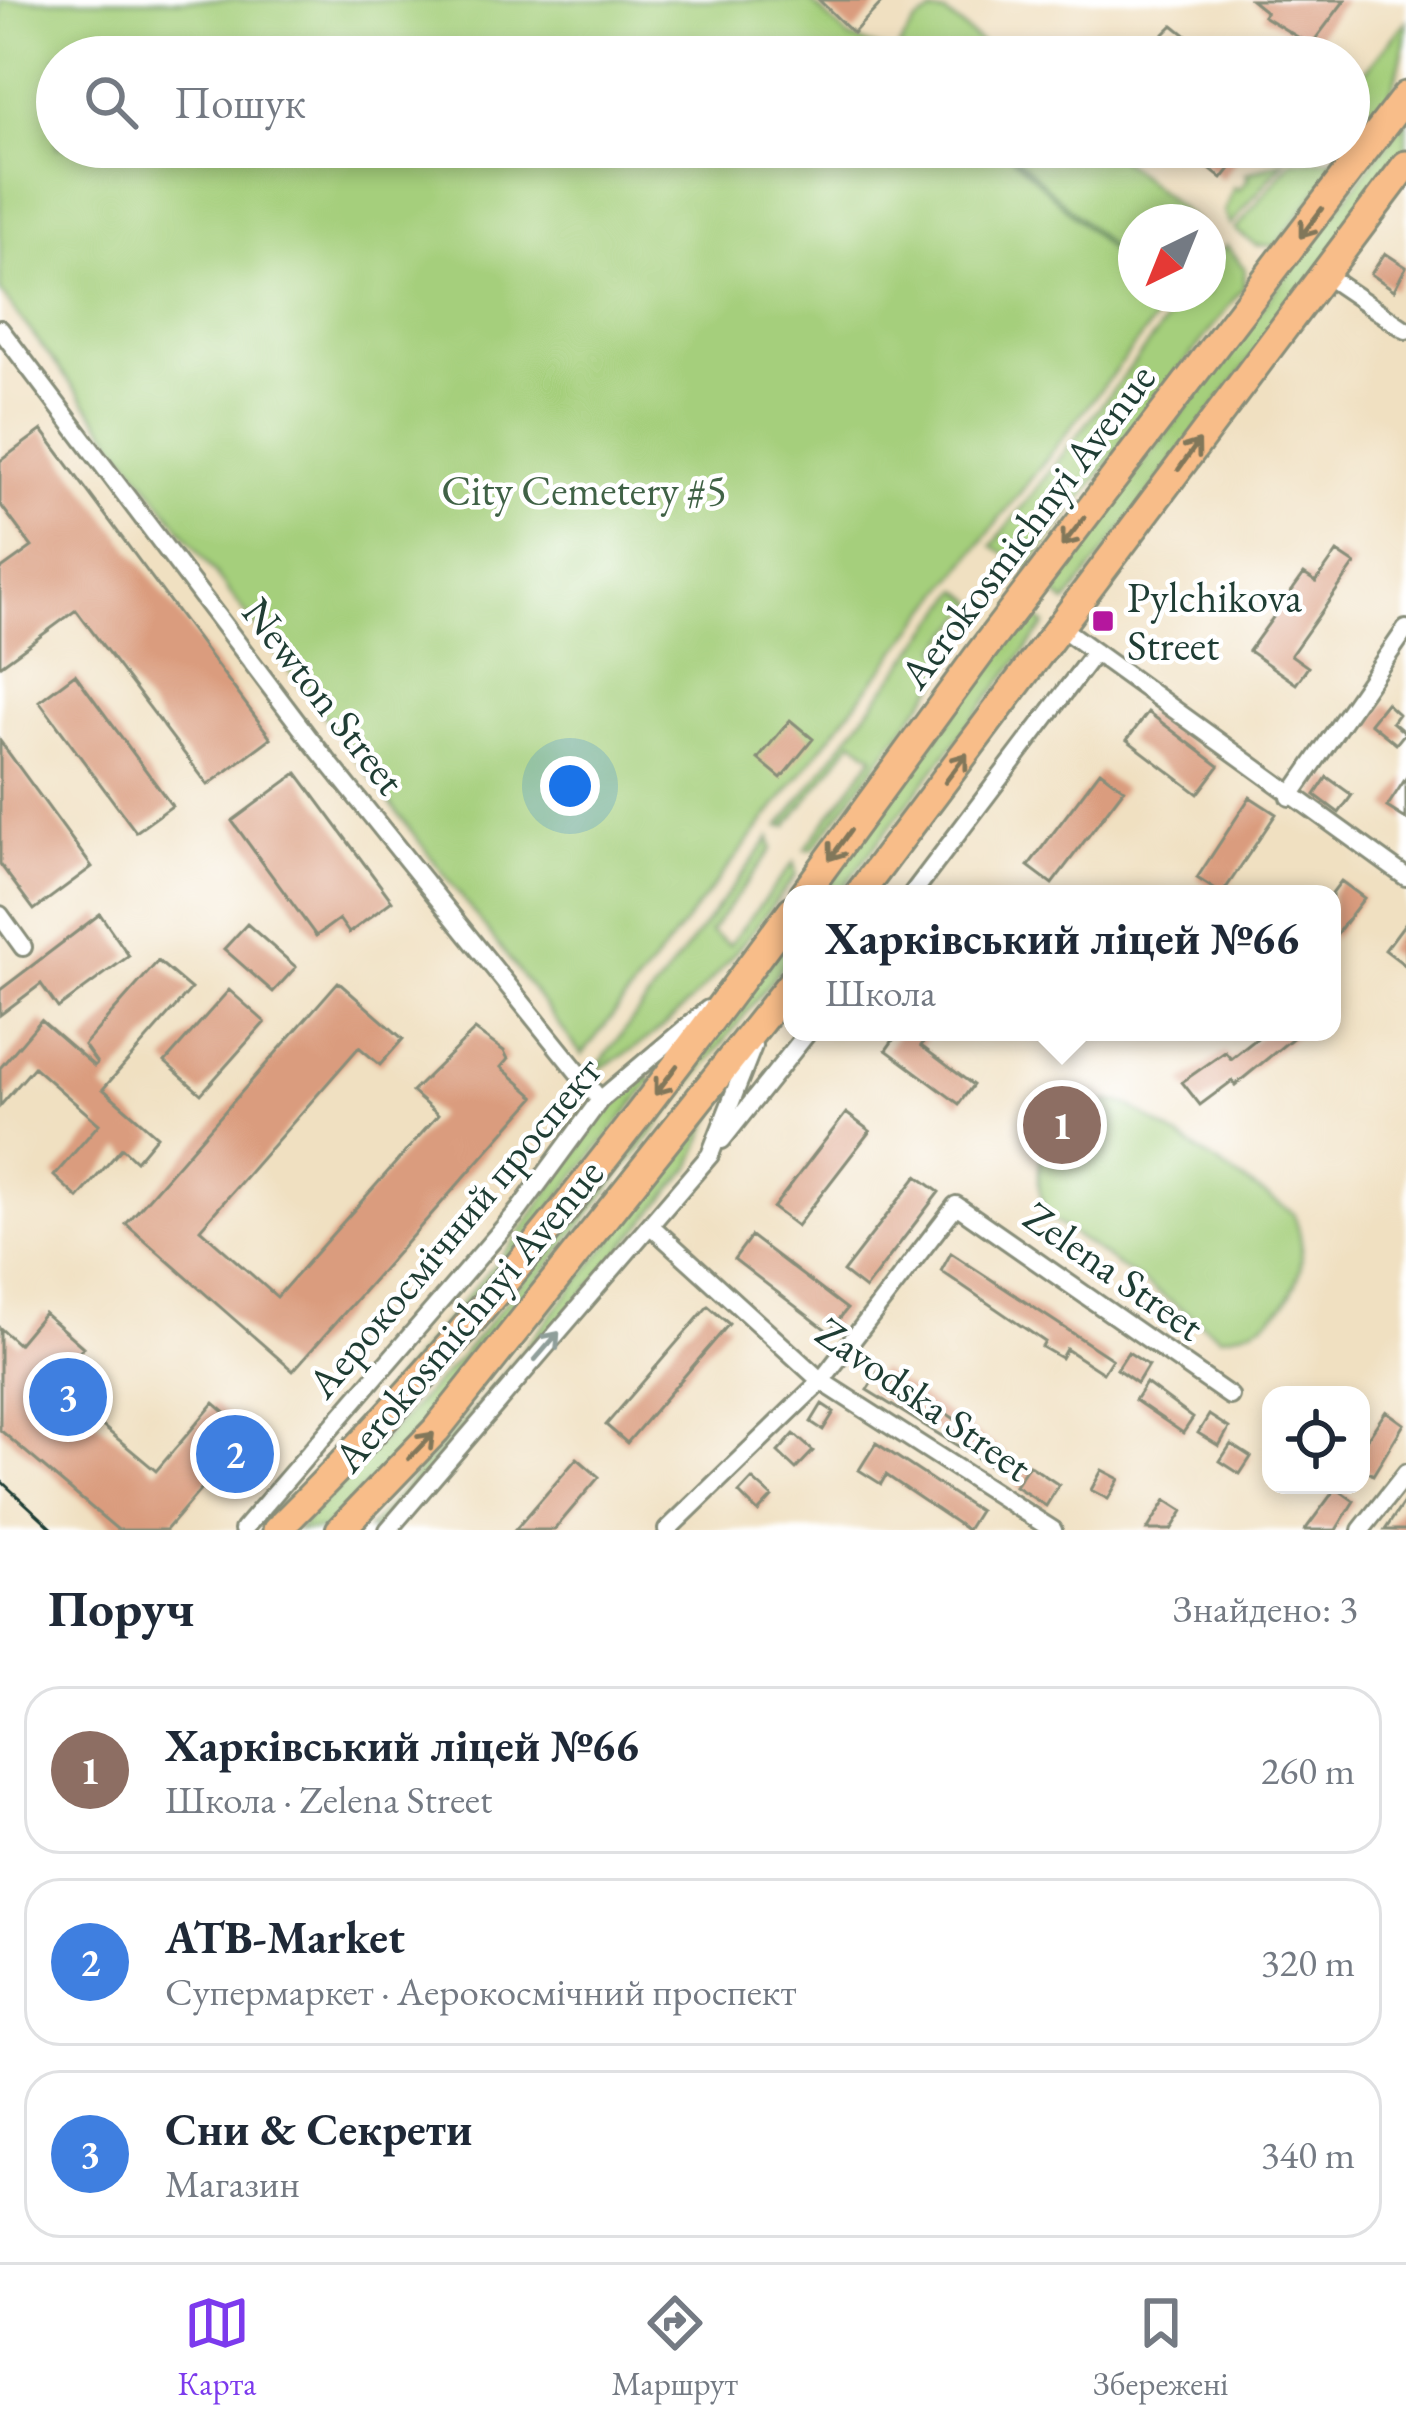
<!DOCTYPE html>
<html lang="uk">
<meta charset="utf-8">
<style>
body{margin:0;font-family:"EB Garamond",serif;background:#f2f2f3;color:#1f2937}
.controls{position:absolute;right:36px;bottom:36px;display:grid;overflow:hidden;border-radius:24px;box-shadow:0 6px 18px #0003}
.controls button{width:108px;height:108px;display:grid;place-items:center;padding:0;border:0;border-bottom:3px solid #e0e1e3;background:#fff;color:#1f2937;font:60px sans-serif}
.compass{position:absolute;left:1118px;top:204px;width:108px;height:108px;border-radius:50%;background:#fff;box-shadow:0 6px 18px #0003;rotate:223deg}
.you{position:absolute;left:570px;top:786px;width:42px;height:42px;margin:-30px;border:9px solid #fff;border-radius:50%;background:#1a73e8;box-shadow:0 0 0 18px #1a73e833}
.badge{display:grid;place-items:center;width:78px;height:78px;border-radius:50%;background:#7c3aed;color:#fff;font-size:39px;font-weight:700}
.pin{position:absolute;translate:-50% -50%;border:6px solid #fff;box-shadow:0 3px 12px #0006}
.popup{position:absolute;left:783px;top:885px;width:558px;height:156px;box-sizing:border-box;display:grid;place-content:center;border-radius:24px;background:#fff;filter:drop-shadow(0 3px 9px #0005);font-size:39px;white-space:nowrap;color:#747a83}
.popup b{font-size:45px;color:#1f2937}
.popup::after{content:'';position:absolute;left:50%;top:100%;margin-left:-24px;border:24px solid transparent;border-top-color:#fff}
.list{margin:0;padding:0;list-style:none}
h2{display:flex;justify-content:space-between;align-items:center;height:156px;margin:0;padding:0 48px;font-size:51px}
h2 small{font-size:39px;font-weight:400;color:#747a83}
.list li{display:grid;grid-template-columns:78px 1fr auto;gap:36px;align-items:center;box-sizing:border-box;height:168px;margin:0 24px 24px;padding:0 24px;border:3px solid #e0e1e3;border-radius:36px}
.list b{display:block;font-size:45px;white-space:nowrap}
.list p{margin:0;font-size:39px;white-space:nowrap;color:#747a83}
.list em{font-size:39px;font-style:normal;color:#747a83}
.icon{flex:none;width:66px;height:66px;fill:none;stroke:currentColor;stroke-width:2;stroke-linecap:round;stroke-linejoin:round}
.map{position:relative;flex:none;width:1406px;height:1530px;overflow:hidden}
.search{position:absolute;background:#fff;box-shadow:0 6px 18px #0003;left:36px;right:36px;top:36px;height:132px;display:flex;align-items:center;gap:30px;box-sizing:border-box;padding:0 42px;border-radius:66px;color:#747a83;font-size:45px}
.sheet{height:732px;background:#fff}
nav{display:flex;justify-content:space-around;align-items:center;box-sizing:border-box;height:168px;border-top:3px solid #e0e1e3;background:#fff;font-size:33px;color:#747a83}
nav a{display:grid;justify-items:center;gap:6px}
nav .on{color:#7c3aed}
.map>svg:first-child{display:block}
.green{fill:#a5cf7c;stroke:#628658;stroke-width:3}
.building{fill:#da9c7e}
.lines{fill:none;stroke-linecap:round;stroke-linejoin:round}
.street-casing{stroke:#888e7a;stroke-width:22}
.primary-casing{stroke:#888e7a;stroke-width:33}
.street{stroke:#fff;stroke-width:16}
.primary{stroke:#f8bd89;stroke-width:27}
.tram{stroke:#1f3d34;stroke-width:3}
.oneway{stroke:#81775a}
.oneway2{stroke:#8f9e9a}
.poi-dot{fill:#b5179e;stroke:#fff;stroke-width:4.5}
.labels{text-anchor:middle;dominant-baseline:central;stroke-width:9;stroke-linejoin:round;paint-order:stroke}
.park-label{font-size:42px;fill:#406246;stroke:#fff}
.street-label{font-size:42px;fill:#1f3d34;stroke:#fff}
.poi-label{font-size:42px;fill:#1f3d34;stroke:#fff;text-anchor:start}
</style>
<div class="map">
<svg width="1406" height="1530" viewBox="0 0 1406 1530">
<rect width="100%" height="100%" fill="#fff"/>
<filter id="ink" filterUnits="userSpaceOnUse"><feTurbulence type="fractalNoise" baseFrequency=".00833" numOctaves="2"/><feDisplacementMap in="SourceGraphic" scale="24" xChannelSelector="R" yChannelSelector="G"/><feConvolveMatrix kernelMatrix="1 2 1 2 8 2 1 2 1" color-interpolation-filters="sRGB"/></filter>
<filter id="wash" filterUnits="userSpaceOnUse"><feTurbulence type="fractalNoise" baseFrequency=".004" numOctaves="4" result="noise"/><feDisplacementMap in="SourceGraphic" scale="48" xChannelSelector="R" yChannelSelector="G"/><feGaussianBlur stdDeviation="2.7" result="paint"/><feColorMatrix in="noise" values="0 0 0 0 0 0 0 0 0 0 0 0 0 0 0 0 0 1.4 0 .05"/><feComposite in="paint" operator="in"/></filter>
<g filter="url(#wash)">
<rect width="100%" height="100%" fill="#f0e0c1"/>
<path class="green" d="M0 0H809L849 38 905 57H57V147H1001L1136 275V294H1156L1167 304 582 1055 0 291Z
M932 13 946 14 998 57H910L899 47 915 23Z
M1406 21C1406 56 1387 126 1349 140V91Z
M1406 119V154L1066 603 1048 588Z
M1005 147H1106L1196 222H1136V271Z
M1333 159 1337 164 1276 246 1256 245 1235 230 1292 161Z
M1285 160 1230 226 1224 212 1234 187 1239 190 1249 178 1246 174Z
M1226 245 1245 268 1244 286 1028 568 992 546 1187 294H1208V267Z
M960 590 977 602 939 648 947 659 939 681 813 849H805L874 756 853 740 787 826H780Z
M1029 612 1045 625 838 894H821Z
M770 838 772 849 710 932 729 945 794 862 796 875C738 949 682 1030 594 1071Z
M792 933V954L425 1425 323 1530H297L464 1353 616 1168Z
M644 1074 652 1081 481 1295 361 1430 356 1425 512 1244 622 1087Z
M1109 1102 1127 1104 1293 1213C1319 1272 1284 1331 1220 1336L1048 1217C1023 1163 1050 1111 1109 1102Z
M714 1113 691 1167 383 1530H367L486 1396Z"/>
<g id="blocks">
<path class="building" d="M819 0H884L853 33Z
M1251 0H1345L1311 45 1263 16 1266 12Z
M1173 25 1213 57H1188L1162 36Z
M1182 147H1220L1237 160 1222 179Z
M1385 253 1406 267 1394 290 1371 274Z
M42 430 271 738 208 785 76 610 0 666V570L32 547 0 504V461Z
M1337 552 1355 564 1291 655 1308 667 1296 684 1249 651 1304 574 1316 582Z
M75 674 172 806 136 832 39 701Z
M1386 703 1398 714 1392 722 1405 733 1396 744 1370 723Z
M1148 712 1219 766 1198 794 1127 740Z
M790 720 813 739 781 778 758 759Z
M0 741 92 867 34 910 0 864Z
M1100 771 1124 789 1052 884 1028 866Z
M297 773 392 901 349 933 339 919 316 936 232 821Z
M1327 777 1352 795 1339 813 1315 795Z
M1406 778V819L1387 807Z
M1250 797 1276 814 1222 894 1197 878Z
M1341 881 1364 898 1332 940V893Z
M100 914 129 956 58 1008 41 984 0 1015V990Z
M1406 922V966L1385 950Z
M247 924 296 967 273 992 224 949Z
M158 961 191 989 103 1089 157 1136 136 1161 122 1148 78 1198 54 1176 99 1124 34 1067 0 1106V1068L41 1020 94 1066 97 1063 84 1045Z
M338 982 403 1039 380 1065 359 1047 200 1229 277 1297 438 1115 412 1092 475 1030 504 1051 508 1059 501 1067 535 1097 293 1371 126 1224Z
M229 990 265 1022 201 1094 165 1062Z
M899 1032H931L921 1046 973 1085 959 1104 886 1050Z
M1265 1032H1300L1235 1085 1232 1081 1200 1105 1182 1082 1225 1052 1231 1059Z
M846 1113 870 1131 797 1226 773 1208Z
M917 1176 939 1192 865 1289 843 1272Z
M751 1236 847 1309 829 1332 734 1259Z
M951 1253 1112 1359 1103 1373 1066 1349 1061 1358 1042 1347 1045 1342 941 1271Z
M708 1306 729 1324 627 1443 606 1425Z
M44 1313 83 1347 51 1383 156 1471 214 1403 249 1433 166 1530H118L0 1430V1328L18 1344Z
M1128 1352 1148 1365 1137 1383 1117 1369Z
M880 1369 1007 1454 997 1470 867 1390Z
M1146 1383 1193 1418 1183 1433 1135 1400Z
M822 1404 834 1412 823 1430 811 1422Z
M1386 1411 1404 1424 1373 1475 1361 1467V1448Z
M1209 1415 1229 1428 1219 1446 1198 1433Z
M794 1434 813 1451 796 1469 778 1452Z
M876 1443 979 1511 967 1530 886 1475 881 1484 859 1470Z
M1231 1444 1251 1457 1240 1474 1220 1461Z
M577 1458 599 1477 554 1530H515Z
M1029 1465 1059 1485 1046 1506 1015 1486Z
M1102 1470 1119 1479 1108 1499 1091 1490Z
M752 1479 772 1497 758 1512 739 1493Z
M1336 1488 1354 1501 1336 1530H1305Z
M1406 1499V1530H1385Z
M1166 1500 1183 1511 1171 1530H1147Z"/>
</g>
</g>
<g filter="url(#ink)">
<use href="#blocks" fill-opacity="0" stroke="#888e7a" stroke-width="3"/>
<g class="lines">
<defs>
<path id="street" d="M1322 273 1406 330
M0 329 309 738 600 1100
M1063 629 1406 877
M1290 797 1406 629
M912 894 1095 652
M0 915 23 947
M722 1140 808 1032
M651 1226 821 1381 1053 1530
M243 1530 519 1210 600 1100 708 1009
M388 1530 710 1155 753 1046
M667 1530 821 1381 956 1205 1230 1396
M1361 1530 1406 1473"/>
<path id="primary" d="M804 894 981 652 1406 96
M859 894 1406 165
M277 1530C470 1340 632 1128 792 910
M340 1530 436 1430 792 982"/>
</defs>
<use href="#street" class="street-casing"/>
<use href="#primary" class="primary-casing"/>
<use href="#street" class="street"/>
<use href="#primary" class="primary"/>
<path class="tram" d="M0 1480 54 1530"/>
</g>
<defs><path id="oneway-shaft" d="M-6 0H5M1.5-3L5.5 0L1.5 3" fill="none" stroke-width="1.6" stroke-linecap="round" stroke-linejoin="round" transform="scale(3)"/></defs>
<g class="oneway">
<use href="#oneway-shaft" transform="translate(1311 223) rotate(127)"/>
<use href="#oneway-shaft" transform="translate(1189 455) rotate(-54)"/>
<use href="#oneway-shaft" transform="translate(1073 532) rotate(128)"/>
<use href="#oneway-shaft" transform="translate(956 768) rotate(-53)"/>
<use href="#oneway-shaft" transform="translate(840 845) rotate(126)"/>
<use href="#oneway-shaft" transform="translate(666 1080) rotate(127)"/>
<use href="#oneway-shaft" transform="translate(421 1446) rotate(-46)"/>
</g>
<use class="oneway2" href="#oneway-shaft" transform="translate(547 1346) rotate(-49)"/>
</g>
<rect class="poi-dot" x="1091" y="609" width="24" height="24" rx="6"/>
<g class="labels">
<g class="park-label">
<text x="584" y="490">City Cemetery #5</text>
</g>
<g class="street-label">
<text transform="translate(1027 526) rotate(-53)">Aerokosmichnyi Avenue</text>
<text transform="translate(324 696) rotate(52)">Newton Street</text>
<text transform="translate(454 1227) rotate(-50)">Аерокосмічний проспект</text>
<text transform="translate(1114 1271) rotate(35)">Zelena Street</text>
<text transform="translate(468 1315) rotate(-50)">Aerokosmichnyi Avenue</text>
<text transform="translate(924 1399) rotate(35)">Zavodska Street</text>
</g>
<g class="poi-label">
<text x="1127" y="597">Pylchikova<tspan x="1127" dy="48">Street</tspan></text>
</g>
</g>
</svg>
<div class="controls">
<button><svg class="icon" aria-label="locate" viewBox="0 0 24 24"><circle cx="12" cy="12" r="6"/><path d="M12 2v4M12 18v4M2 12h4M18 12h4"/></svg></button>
</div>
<svg class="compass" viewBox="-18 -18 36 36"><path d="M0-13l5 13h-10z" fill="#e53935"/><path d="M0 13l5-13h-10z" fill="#747a83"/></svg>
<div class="you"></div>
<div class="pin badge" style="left:1062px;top:1125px;background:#8d6e63">1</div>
<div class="popup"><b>Харківський ліцей №66</b>Школа</div>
<div class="pin badge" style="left:235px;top:1454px;background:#3f7fe0">2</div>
<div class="pin badge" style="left:68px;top:1397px;background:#3f7fe0">3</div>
<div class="search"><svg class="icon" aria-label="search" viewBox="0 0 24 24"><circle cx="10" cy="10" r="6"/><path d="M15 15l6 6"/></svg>Пошук</div>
</div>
<section class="sheet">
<h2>Поруч<small>Знайдено: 3</small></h2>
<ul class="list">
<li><span class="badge" style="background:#8d6e63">1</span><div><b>Харківський ліцей №66</b><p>Школа · Zelena Street</p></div><em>260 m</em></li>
<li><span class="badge" style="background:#3f7fe0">2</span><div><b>ATB-Market</b><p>Супермаркет · Аерокосмічний проспект</p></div><em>320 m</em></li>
<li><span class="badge" style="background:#3f7fe0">3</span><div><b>Сни &amp; Секрети</b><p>Магазин</p></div><em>340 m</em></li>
</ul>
</section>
<nav>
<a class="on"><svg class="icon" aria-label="map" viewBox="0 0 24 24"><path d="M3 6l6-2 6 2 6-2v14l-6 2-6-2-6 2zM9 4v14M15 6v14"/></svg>Карта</a>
<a><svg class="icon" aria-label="directions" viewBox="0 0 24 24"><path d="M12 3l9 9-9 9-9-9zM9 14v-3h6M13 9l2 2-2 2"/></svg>Маршрут</a>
<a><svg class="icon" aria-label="saved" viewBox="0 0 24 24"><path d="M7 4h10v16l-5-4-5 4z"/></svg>Збережені</a>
</nav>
